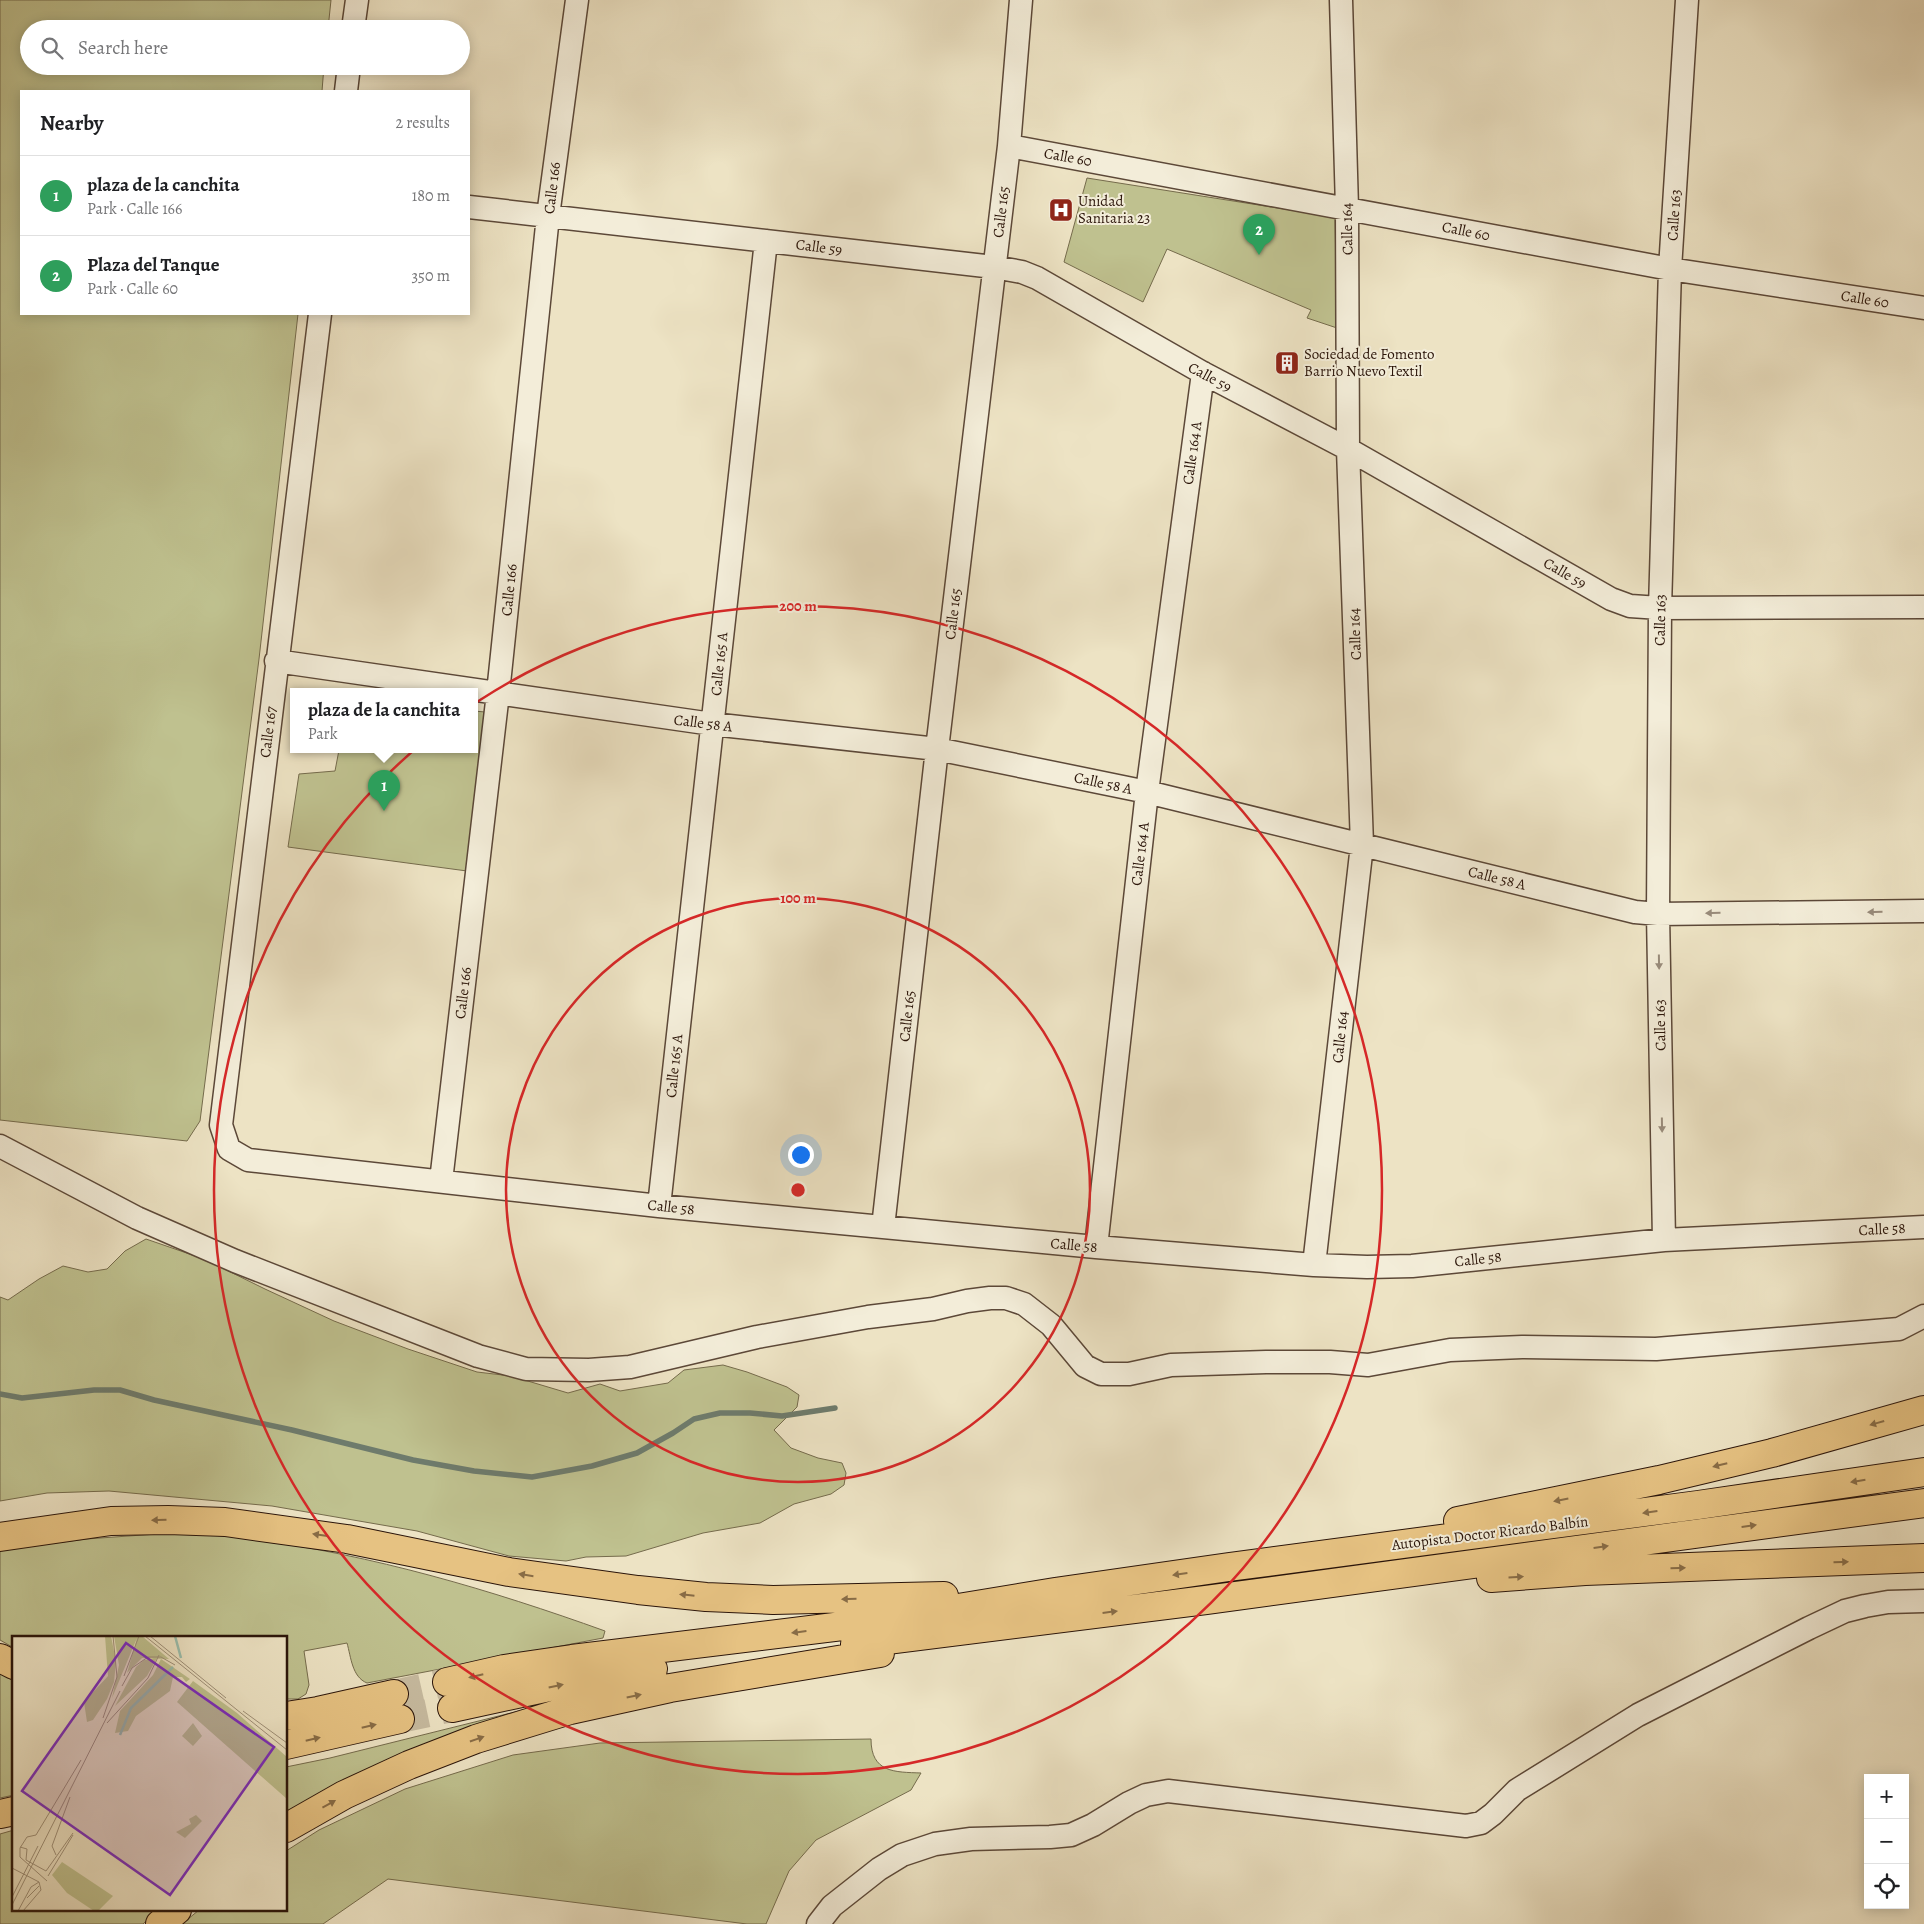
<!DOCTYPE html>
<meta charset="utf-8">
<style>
body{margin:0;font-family:Alegreya,serif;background:#f6f6f6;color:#202124}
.controls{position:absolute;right:15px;bottom:15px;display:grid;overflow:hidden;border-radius:0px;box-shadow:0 2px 12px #0003}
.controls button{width:45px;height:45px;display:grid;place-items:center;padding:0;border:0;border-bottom:1px solid #e0e0e0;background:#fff;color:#202124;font:25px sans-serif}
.you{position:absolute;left:800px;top:1154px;width:18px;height:18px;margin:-12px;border:4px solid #fff;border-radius:50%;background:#1a73e8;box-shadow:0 0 0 8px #1a73e833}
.badge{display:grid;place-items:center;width:32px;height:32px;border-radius:50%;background:#b45309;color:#fff;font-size:16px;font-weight:700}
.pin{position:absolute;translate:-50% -41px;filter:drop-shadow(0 1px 2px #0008)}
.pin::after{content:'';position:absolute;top:26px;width:18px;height:15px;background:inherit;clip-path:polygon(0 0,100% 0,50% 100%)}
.popup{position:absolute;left:290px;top:688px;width:188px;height:65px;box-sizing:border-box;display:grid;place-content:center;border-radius:0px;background:#fff;filter:drop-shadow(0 1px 4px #0005);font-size:16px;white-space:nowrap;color:#757577}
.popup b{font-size:19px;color:#202124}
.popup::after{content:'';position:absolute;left:50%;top:100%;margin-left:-10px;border:10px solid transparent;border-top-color:#fff}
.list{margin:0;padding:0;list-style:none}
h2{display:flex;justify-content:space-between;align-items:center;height:65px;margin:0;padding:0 20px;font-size:21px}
h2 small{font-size:16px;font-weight:400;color:#757577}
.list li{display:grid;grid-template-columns:32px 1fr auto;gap:15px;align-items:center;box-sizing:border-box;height:80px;padding:0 20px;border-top:1px solid #e0e0e0}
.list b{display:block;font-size:19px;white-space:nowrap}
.list p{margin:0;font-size:16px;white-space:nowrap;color:#757577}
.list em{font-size:16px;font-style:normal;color:#757577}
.icon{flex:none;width:28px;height:28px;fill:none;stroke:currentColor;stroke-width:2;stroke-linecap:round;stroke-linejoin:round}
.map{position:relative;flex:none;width:1924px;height:1924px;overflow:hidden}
.search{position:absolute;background:#fff;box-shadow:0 2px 12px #0003;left:20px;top:20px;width:450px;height:55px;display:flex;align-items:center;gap:12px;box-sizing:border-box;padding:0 18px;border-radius:28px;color:#757577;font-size:19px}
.panel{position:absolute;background:#fff;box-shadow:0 2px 12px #0003;left:20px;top:90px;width:450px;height:225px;border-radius:0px}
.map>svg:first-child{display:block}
.green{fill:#bfc18f;stroke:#756b4c}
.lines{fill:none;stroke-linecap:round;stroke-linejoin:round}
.stream{stroke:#6e7b6c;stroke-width:5.5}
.highway-tunnel{stroke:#c6ba9f;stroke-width:28;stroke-dasharray:28 14;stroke-linecap:butt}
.minor-casing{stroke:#5c4838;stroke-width:25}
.highway-casing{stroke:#2b150a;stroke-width:30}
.minor{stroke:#f3edd9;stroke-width:22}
.highway{stroke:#e6c282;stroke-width:28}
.oneway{fill:#998c7c}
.oneway2{fill:#886c46}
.ring{fill:none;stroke:#d62828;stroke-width:2.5}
.labels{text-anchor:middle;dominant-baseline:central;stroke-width:4;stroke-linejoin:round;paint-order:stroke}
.street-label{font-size:15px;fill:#2b150a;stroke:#f3edd9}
.poi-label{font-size:15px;fill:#2b150a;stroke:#f3edd9;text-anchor:start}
.inset-river{fill:none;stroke:#9abfae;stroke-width:2.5}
.inset-road{fill:none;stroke:#9f917a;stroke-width:1}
.view{fill:#7b2cbf;fill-opacity:0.15;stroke:#7b2cbf;stroke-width:2.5}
.inset-edge{fill:none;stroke:#2b150a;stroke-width:2.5}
.centre{fill:#d62828;stroke:#f3edd9;stroke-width:2.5}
.ring-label{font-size:15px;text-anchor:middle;font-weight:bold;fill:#d62828;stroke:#f3edd9;stroke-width:4;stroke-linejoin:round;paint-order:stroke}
</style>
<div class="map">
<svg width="1924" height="1924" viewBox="0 0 1924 1924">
<rect width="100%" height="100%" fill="#ede3c4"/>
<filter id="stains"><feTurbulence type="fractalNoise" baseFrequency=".004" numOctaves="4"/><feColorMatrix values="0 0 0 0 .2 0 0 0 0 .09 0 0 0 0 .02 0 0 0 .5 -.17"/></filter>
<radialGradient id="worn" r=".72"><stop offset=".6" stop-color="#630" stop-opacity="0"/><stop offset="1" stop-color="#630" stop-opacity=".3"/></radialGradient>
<path class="green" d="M0 0H331L328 29H29V66H324L322 91H21V314H298L259 659 200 1121 187 1141 0 1120Z
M1087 178 1335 217 1337 328 1307 318 1311 310 1167 249 1143 302 1064 262Z
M474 711 485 712 467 871 288 847 299 774 335 771 339 750H474Z
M146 1239 204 1259 265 1289 334 1321 408 1349 477 1372 511 1376 568 1393 600 1384 620 1391 668 1383 684 1370 723 1365 747 1372 787 1387 799 1395 797 1407 774 1430 791 1448 818 1458 842 1463 846 1473 844 1485 831 1494 794 1504 760 1523 703 1533 626 1556 586 1557 566 1561 509 1556 417 1531 272 1506 109 1491 47 1493 0 1501V1297L8 1300 39 1279 63 1266 88 1272 107 1269 125 1251Z
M157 1534C188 1535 221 1534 251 1539 373 1555 491 1590 605 1631L603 1638 367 1683C352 1677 351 1657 347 1643L304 1651 309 1685 306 1694 298 1699H286V1638H14V1648L0 1640V1550L86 1539Z
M0 1672 14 1680V1795L0 1798Z
M559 1701 286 1814V1767L330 1758Z
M871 1739C871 1773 895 1772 921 1773L911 1790 816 1840 789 1871 766 1924H747L388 1879 323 1924H182L199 1910H286V1851L319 1830 405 1789 513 1755 600 1743Z
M14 1830V1910H158L143 1924H0V1834Z"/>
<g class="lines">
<path class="stream" d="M0 1394 22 1398 94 1390H120L154 1400 292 1430 413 1460 474 1471 532 1477 592 1466 637 1453 673 1433 694 1419 720 1413H750L782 1416 835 1408"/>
<path class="highway-tunnel" d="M394 1694 447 1682
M400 1719 452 1708"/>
<defs>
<path id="minor" d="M353 29 357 0
M346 91 349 66
M1009 146 1670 269 1924 308
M469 207 994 267 1022 272 1037 278 1203 373 1348 449 1611 599 1630 606 1660 608 1924 607
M320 314 221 1125 229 1149 248 1160 659 1206 1096 1247 1314 1265 1367 1267 1412 1266 1664 1240 1924 1227
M276 661 712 724 937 749 1147 792 1635 912 1658 914 1924 911
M0 1146 137 1218 235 1261 478 1356 526 1369 589 1370 630 1367 757 1337 868 1317 933 1309 967 1301 990 1298H1006L1024 1304 1051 1325 1085 1366 1101 1374H1129L1171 1365 1266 1362H1330L1368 1365 1450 1350 1522 1347 1656 1349 1899 1329 1924 1316
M441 1181 498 693 548 216 577 0
M659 1206 766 241
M883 1227 937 749 1009 146 1021 0
M1664 1240 1658 914 1660 608 1670 269 1687 0
M1096 1247 1147 792 1203 373
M1314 1265 1362 845 1348 449 1347 208 1341 0
M818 1924 832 1906 879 1869 902 1855 935 1844 971 1839 1050 1837 1071 1835 1093 1825 1129 1803 1146 1795 1168 1791 1466 1826 1481 1823 1493 1814 1517 1790 1638 1715 1809 1628 1845 1611 1865 1606 1888 1602 1924 1601"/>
<path id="highway" d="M1458 1521 1659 1480 1772 1453 1924 1410
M0 1537 111 1521 168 1520 225 1522 347 1539 509 1572 638 1590 706 1597 773 1600 944 1596
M1491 1578 1585 1571 1924 1558
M855 1644 1206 1600 1924 1503
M0 1658 14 1665
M447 1682 504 1669 572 1659 867 1623 1055 1592 1229 1567 1698 1505 1924 1472
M452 1708 605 1675 653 1669
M286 1716 318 1711 394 1694
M286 1745 400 1719
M0 1814 14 1811
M286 1828 344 1795 409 1765 476 1739 570 1710 670 1688 880 1653
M160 1924 177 1910"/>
</defs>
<use href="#minor" class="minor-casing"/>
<use href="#highway" class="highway-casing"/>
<use href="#minor" class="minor"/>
<use href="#highway" class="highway"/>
</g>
<defs><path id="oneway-solid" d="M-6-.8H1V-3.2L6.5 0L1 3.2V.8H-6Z" transform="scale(1.25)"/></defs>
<g class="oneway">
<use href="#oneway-solid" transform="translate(1875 912) rotate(179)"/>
<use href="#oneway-solid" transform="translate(1713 913) rotate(179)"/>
<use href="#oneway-solid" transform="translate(1659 962) rotate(89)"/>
<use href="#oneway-solid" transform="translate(1662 1125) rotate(89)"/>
</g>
<g class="oneway2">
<use href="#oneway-solid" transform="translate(1877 1423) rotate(164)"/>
<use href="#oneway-solid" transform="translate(1720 1465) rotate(166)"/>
<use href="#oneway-solid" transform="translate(1858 1481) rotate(171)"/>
<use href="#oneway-solid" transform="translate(1561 1500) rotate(169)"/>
<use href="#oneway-solid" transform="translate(1650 1512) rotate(172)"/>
<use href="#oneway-solid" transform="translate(159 1520) rotate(178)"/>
<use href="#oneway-solid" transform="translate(1749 1526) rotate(-8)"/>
<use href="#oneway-solid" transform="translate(320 1535) rotate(-172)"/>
<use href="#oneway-solid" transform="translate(1601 1547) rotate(-8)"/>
<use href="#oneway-solid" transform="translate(1841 1562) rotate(-2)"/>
<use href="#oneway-solid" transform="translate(1678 1568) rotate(-2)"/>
<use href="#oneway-solid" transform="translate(1180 1574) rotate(172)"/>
<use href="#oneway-solid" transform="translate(526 1575) rotate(-171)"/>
<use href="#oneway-solid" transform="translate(1516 1577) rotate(-4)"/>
<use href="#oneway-solid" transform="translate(687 1595) rotate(-174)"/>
<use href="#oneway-solid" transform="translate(849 1599) rotate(179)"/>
<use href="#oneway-solid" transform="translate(1110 1612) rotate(-7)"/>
<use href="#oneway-solid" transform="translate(799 1632) rotate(173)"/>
<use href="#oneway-solid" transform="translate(476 1676) rotate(167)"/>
<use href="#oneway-solid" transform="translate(556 1686) rotate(-12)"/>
<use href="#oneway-solid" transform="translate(634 1696) rotate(-12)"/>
<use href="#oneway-solid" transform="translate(369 1726) rotate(-13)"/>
<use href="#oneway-solid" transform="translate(313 1739) rotate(-13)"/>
<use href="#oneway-solid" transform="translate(477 1739) rotate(-19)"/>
<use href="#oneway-solid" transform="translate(329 1804) rotate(-29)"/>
</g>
<g class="ring">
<circle cx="798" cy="1190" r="292"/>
<circle cx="798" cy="1190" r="584"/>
</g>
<defs>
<symbol id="hospital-square" viewBox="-11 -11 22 22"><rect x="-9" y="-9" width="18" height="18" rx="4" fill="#8f2418" stroke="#f3edd9"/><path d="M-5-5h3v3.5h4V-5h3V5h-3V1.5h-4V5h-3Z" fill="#fff"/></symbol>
<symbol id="building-square" viewBox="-11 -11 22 22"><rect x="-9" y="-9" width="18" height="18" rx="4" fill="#8f2418" stroke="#f3edd9"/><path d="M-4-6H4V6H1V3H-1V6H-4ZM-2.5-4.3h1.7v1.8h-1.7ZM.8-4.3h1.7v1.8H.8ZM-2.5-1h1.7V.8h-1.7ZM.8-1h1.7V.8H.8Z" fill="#fff"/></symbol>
</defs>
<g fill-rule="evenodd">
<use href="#hospital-square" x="1047" y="196" width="28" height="28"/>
<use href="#building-square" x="1273" y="349" width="28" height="28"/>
</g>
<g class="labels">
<g class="street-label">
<text transform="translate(1068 157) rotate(10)">Calle 60</text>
<text transform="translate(552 188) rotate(-83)">Calle 166</text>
<text transform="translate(1001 212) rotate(-83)">Calle 165</text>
<text transform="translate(1674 215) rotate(-86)">Calle 163</text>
<text transform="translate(1347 229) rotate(-91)">Calle 164</text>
<text transform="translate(1466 231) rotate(11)">Calle 60</text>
<text transform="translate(819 247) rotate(7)">Calle 59</text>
<text transform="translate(1865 299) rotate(9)">Calle 60</text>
<text transform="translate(1210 377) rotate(28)">Calle 59</text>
<text transform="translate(1192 453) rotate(-82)">Calle 164 A</text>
<text transform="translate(1565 573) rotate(30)">Calle 59</text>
<text transform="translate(509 590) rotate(-84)">Calle 166</text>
<text transform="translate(953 614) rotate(-83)">Calle 165</text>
<text transform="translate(1660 620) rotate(-89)">Calle 163</text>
<text transform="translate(1355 634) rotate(-92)">Calle 164</text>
<text transform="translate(719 664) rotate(-84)">Calle 165 A</text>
<text transform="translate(703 723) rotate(7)">Calle 58 A</text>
<text transform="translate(268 732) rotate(-83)">Calle 167</text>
<text transform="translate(1103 783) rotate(12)">Calle 58 A</text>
<text transform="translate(1140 854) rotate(-83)">Calle 164 A</text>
<text transform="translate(1497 878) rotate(14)">Calle 58 A</text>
<text transform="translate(463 993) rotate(-83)">Calle 166</text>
<text transform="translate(907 1016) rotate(-84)">Calle 165</text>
<text transform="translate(1660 1025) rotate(-91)">Calle 163</text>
<text transform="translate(1340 1037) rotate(-84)">Calle 164</text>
<text transform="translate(674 1066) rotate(-84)">Calle 165 A</text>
<text transform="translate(671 1207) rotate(6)">Calle 58</text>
<text transform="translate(1882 1229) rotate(-3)">Calle 58</text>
<text transform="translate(1074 1245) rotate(5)">Calle 58</text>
<text transform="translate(1478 1259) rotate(-6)">Calle 58</text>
<text transform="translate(1490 1533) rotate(-7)">Autopista Doctor Ricardo Balbín</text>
</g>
<g class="poi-label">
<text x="1078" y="201">Unidad<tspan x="1078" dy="17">Sanitaria 23</tspan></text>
<text x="1304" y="354">Sociedad de Fomento<tspan x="1304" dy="17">Barrio Nuevo Textil</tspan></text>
</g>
</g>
<g transform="translate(12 1636)">
<rect width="275" height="275" fill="#ede3c4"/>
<path d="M93 0H99L104 26 102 46 95 63 81 84 75 86 72 66 96 40ZM102 0H130L157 23 130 22 115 37 125 2 100 62 107 29ZM145 22 135 40 103 70 124 31 132 24ZM149 23 178 43 174 46 170 41H161L158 55 124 80 116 95 103 97 108 75 141 39ZM181 45 225 77 275 121V163L165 66ZM181 87 190 100 181 110 170 100ZM184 179 190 185 173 202 164 196 179 188 177 183ZM50 226 101 260 86 275H82L55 257 40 239Z" fill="#bfc18f"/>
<path class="inset-river" d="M163 0 169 22M108 99 119 72 161 31"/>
<path class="inset-road" d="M133 0 275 114M138 0 214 62M112 40 127 0M110 50 120 32 136 21H149L163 29M231 75 275 107M91 82 105 41 101 0M95 87 136 42 147 19M15 201 8 212V221L35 245M15 201 24 199 69 124M8 211 15 213 14 224 34 235 61 197M44 219 40 210 58 161M0 232 27 246M36 240 61 199M0 261 26 210M15 262 27 250M0 269 108 55M6 275 19 251 27 246M11 275 29 254 27 246"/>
<path class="view" d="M114 7 262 111 158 259 10 155Z"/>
<rect width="275" height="275" class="inset-edge"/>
</g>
<circle cx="798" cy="1190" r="8" class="centre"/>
<g class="ring-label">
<text x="798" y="611">200 m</text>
<text x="798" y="903">100 m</text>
</g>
<rect width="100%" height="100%" filter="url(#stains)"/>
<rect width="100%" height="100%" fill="url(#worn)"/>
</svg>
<div class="controls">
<button>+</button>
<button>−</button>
<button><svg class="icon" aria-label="locate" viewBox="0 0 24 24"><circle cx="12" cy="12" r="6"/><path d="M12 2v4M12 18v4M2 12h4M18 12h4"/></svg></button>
</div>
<div class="you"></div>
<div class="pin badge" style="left:384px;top:811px;background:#2e9e5b">1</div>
<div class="popup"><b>plaza de la canchita</b>Park</div>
<div class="pin badge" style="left:1259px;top:255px;background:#2e9e5b">2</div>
<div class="search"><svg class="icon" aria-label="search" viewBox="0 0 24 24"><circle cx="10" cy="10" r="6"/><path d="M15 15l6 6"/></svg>Search here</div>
<section class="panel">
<h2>Nearby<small>2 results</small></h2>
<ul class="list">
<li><span class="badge" style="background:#2e9e5b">1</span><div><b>plaza de la canchita</b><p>Park · Calle 166</p></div><em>180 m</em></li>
<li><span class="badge" style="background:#2e9e5b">2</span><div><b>Plaza del Tanque</b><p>Park · Calle 60</p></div><em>350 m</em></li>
</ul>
</section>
</div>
